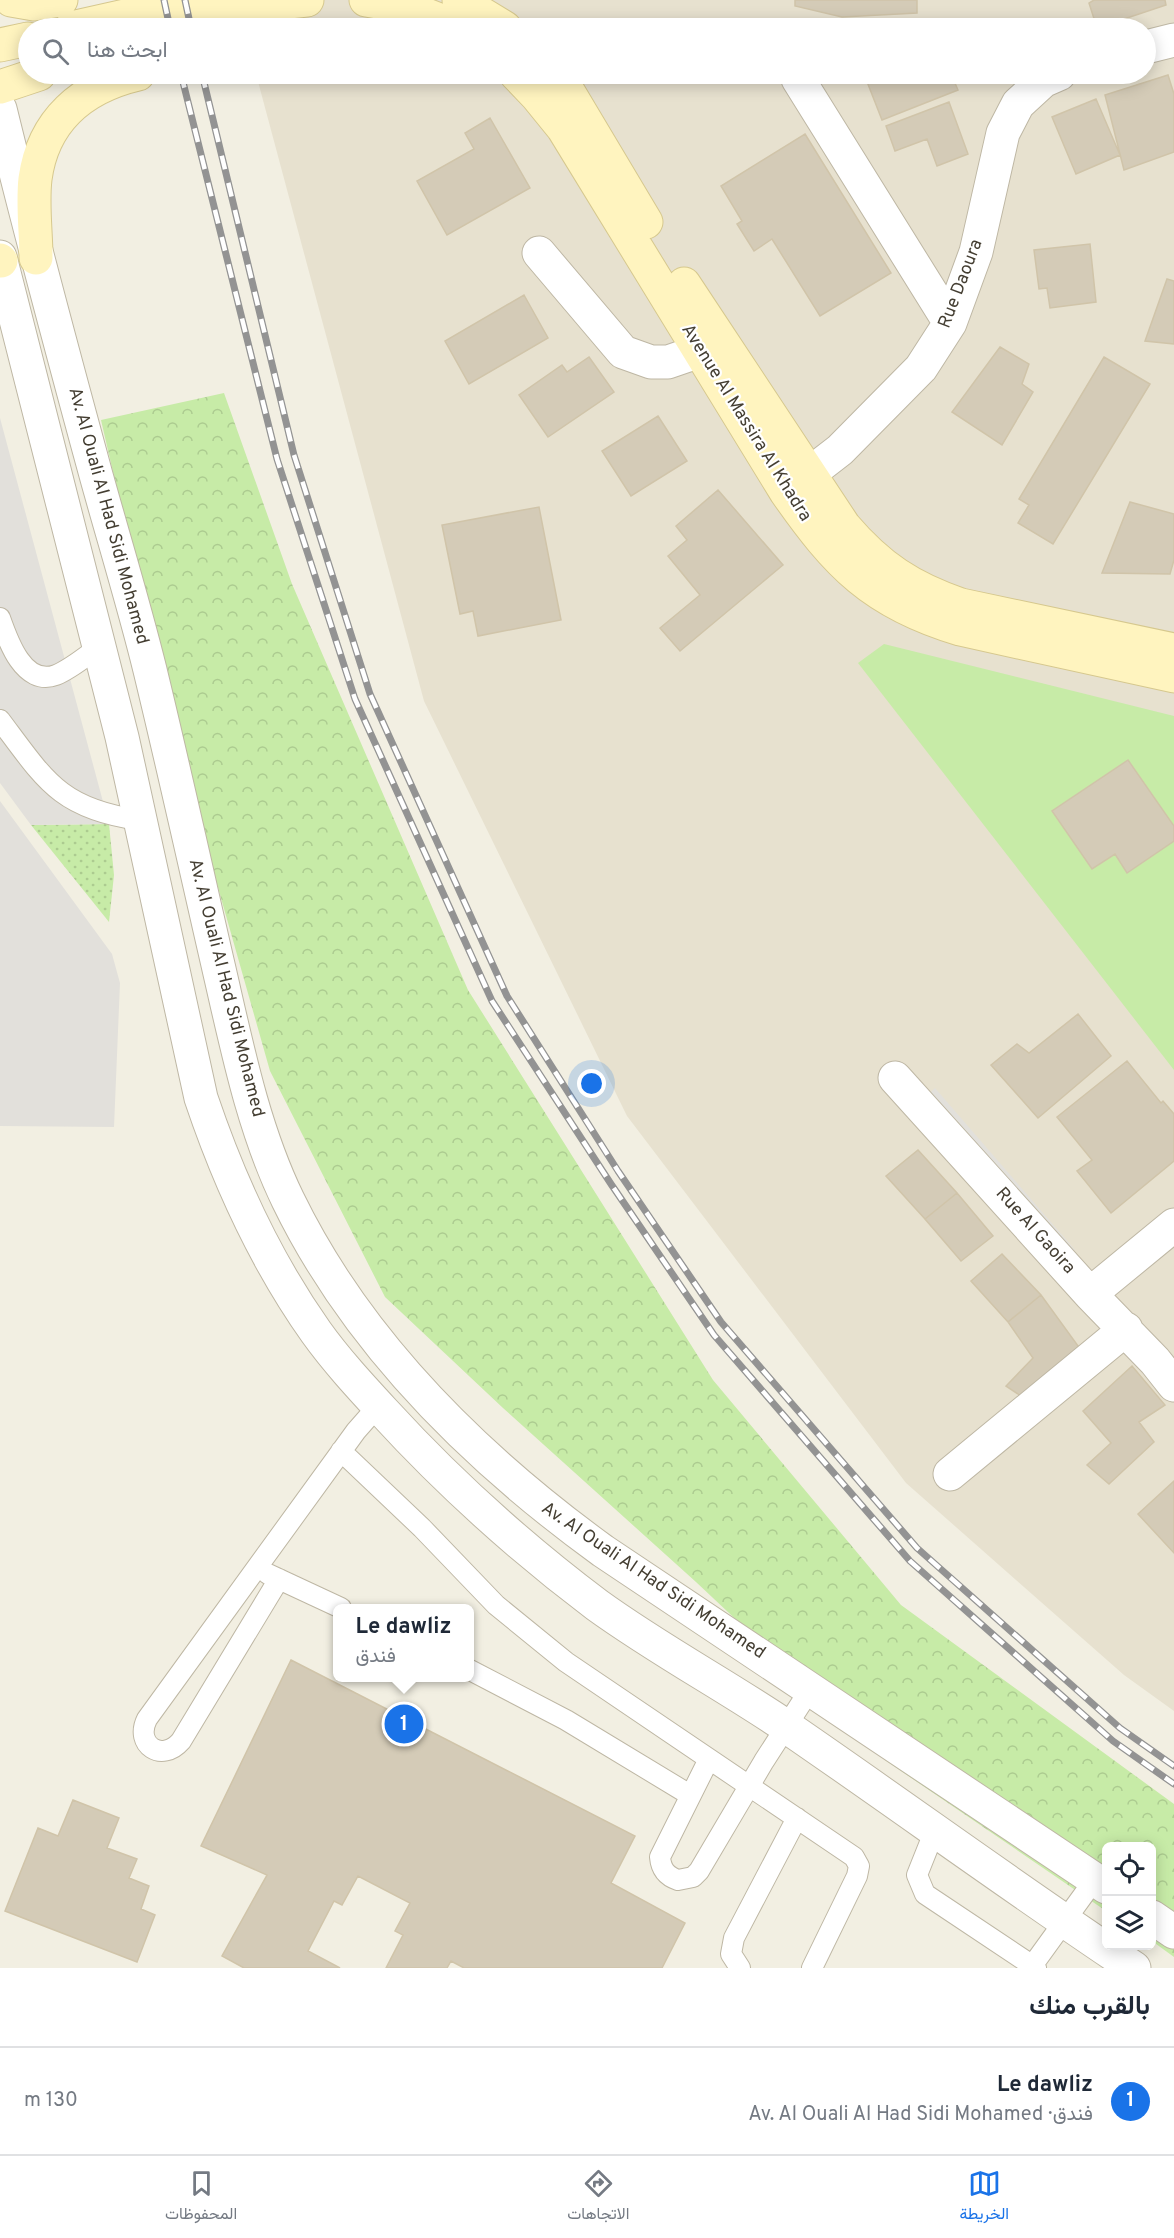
<!DOCTYPE html>
<html lang="ar">
<meta charset="utf-8">
<style>
body{margin:0;font-family:Overpass,Vazirmatn,sans-serif;background:#f6f6f7;color:#1f2937;direction:rtl}
.controls{position:absolute;right:18px;bottom:18px;display:grid;overflow:hidden;border-radius:9px;box-shadow:0 3px 15px #0003}
.controls button{width:54px;height:54px;display:grid;place-items:center;padding:0;border:0;border-bottom:2px solid #e0e1e3;background:#fff;color:#1f2937;font:30px sans-serif}
.you{position:absolute;left:592px;top:1084px;width:21px;height:21px;margin:-15px;border:4px solid #fff;border-radius:50%;background:#1a73e8;box-shadow:0 0 0 9px #1a73e833}
.badge{display:grid;place-items:center;width:39px;height:39px;border-radius:50%;background:#1a73e8;color:#fff;font-size:20px;font-weight:700}
.pin{position:absolute;translate:-50% -50%;border:3px solid #fff;box-shadow:0 2px 6px #0006}
.popup{position:absolute;left:333px;top:1604px;width:141px;height:78px;box-sizing:border-box;display:grid;place-content:center;border-radius:9px;background:#fff;filter:drop-shadow(0 2px 4px #0005);font-size:20px;white-space:nowrap;color:#747a83}
.popup b{font-size:22px;color:#1f2937}
.popup::after{content:'';position:absolute;left:50%;top:100%;margin-left:-12px;border:12px solid transparent;border-top-color:#fff}
.list{margin:0;padding:0;list-style:none}
h2{display:flex;justify-content:space-between;align-items:center;height:78px;margin:0;padding:0 24px;font-size:26px}
h2 small{font-size:20px;font-weight:400;color:#747a83}
.list li{display:grid;grid-template-columns:39px 1fr auto;gap:18px;align-items:center;box-sizing:border-box;height:108px;padding:0 24px;border-top:2px solid #e0e1e3}
.list b{display:block;font-size:22px;white-space:nowrap}
.list p{margin:0;font-size:20px;white-space:nowrap;color:#747a83}
.list em{font-size:20px;font-style:normal;color:#747a83}
.icon{flex:none;width:33px;height:33px;fill:none;stroke:currentColor;stroke-width:2;stroke-linecap:round;stroke-linejoin:round}
.map{position:relative;flex:none;width:1174px;height:1968px;overflow:hidden;direction:ltr}
.search{position:absolute;background:#fff;box-shadow:0 3px 15px #0003;left:18px;right:18px;top:18px;height:66px;display:flex;align-items:center;gap:15px;box-sizing:border-box;padding:0 21px;border-radius:33px;color:#747a83;font-size:22px}
.sheet{height:186px;background:#fff}
nav{display:flex;justify-content:space-around;align-items:center;box-sizing:border-box;height:84px;border-top:2px solid #e0e1e3;background:#fff;font-size:16px;color:#747a83}
nav a{display:grid;justify-items:center;gap:3px}
nav .on{color:#1a73e8}
.map>svg:first-child{display:block}
.residential{fill:#e7e1cf}
.green{fill:#c7eba7}
.forest{fill:url(#forest-crowns)}
.garden{fill:url(#garden-dots)}
.parking{fill:#e2e0db}
.building{fill:#d4cbb7;stroke:#d0c4a9;stroke-width:1.5}
.lines{fill:none;stroke-linecap:round;stroke-linejoin:round}
.service-casing{stroke:#beb7a4;stroke-width:22}
.minor-casing{stroke:#beb7a4;stroke-width:35}
.tertiary-casing{stroke:#beb7a4;stroke-width:35}
.secondary-casing{stroke:#d6c88e;stroke-width:35}
.service{stroke:#fff;stroke-width:20}
.minor{stroke:#fff;stroke-width:33}
.tertiary{stroke:#fff;stroke-width:33}
.secondary{stroke:#fff4bf;stroke-width:33}
.rail-casing{stroke:#939393;stroke-width:7}
.rail{stroke:#fff;stroke-width:4.5;stroke-dasharray:14;stroke-linecap:butt}
.labels{text-anchor:middle;dominant-baseline:central;stroke-width:4.5;stroke-linejoin:round;paint-order:stroke}
.street-label{font-size:18px;fill:#443e32;stroke:#fff}
</style>
<div class="map">
<svg width="1174" height="1968" viewBox="0 0 1174 1968">
<defs>
<pattern id="forest-crowns" width="20" height="18" patternUnits="userSpaceOnUse" patternTransform="scale(1.5)"><rect width="20" height="18" fill="#c7eba7"/><path d="M2 6a3 3 0 1 1 6 0M12 15a3 3 0 1 1 6 0" fill="none" stroke="#accb90"/></pattern>
<pattern id="garden-dots" width="8" height="8" patternUnits="userSpaceOnUse" patternTransform="scale(1.5)"><rect width="8" height="8" fill="#c7eba7"/><path d="M2 2h.1M6 6h.1" fill="none" stroke="#accb90" stroke-width="1.8" stroke-linecap="round"/></pattern>
</defs>
<rect width="100%" height="100%" fill="#f2efe2"/>
<path class="residential" d="M236 0H1174V1711L1124 1675 906 1483 627 1116 424 701 256 74H1146V28H244Z"/>
<path class="green" d="M884 644 1174 716V1070L858 663Z"/>
<path class="forest" d="M224 393 292 584 468 990 713 1380 901 1605 1174 1804V1957L1152 1941V1846H1106V1911L885 1760 696 1582 503 1408 385 1297 270 1071 168 711 101 420Z"/>
<path class="garden" d="M109 824 114 875 109 922 31 825Z"/>
<path class="parking" d="M0 418 109 824 31 825 0 783Z
M0 801 112 954 120 983 114 1127 0 1126Z
M935 1088 1075 1250 1066 1254 927 1096Z"/>
<path class="building" d="M795 0H917V13L842 17 795 6Z
M1094 0H1165L1166 5 1097 28 1089 3Z
M864 74H951L958 90 882 120Z
M1168 75 1174 94V152L1124 170 1105 95Z
M1096 99 1120 155 1076 174 1052 117Z
M949 102 968 154 937 166 927 139 895 151 886 126Z
M490 118 530 188 447 235 417 181 474 149 465 133Z
M805 134 891 273 820 316 772 239 754 251 737 224 742 221 721 186Z
M1090 244 1096 302 1050 308 1047 288 1039 289 1034 250Z
M1167 279 1174 281V344L1145 341Z
M524 295 548 338 469 384 445 341Z
M1000 347 1029 364 1022 384 1033 392 1002 445 952 412Z
M589 357 614 392 548 437 519 395 562 365 567 372Z
M1104 357 1150 384 1053 544 1018 523 1029 505 1019 499Z
M658 416 687 461 631 496 602 451Z
M718 490 783 565 680 651 660 628 700 595 668 556 687 540 676 526Z
M1130 502 1174 514V560L1170 574 1102 573Z
M539 507 561 620 478 636 473 611 460 614 442 525Z
M1128 760 1174 826V841L1127 873 1115 854 1092 869 1052 811Z
M1078 1014 1111 1056 1038 1118 991 1065 1017 1044 1029 1053Z
M1127 1061 1161 1103 1163 1101 1174 1114V1161L1111 1213 1077 1171 1092 1160 1057 1117Z
M918 1150 957 1193 925 1219 886 1176Z
M957 1193 993 1236 961 1261 925 1219Z
M1002 1254 1041 1295 1008 1322 971 1281Z
M1041 1295 1081 1350 1021 1396 1006 1386 1033 1358 1008 1322Z
M1132 1366 1165 1405 1139 1422 1154 1442 1109 1484 1087 1465 1111 1443 1083 1411Z
M1174 1481V1553L1138 1514Z
M291 1660 635 1836 611 1883 685 1923 662 1968H464L451 1961 447 1968H386L403 1935 395 1931 410 1903 358 1876 342 1905 334 1901 308 1951 340 1968H244L222 1956 267 1875 201 1846Z
M73 1800 119 1818 107 1848 137 1859 129 1878 149 1886 141 1909 155 1915 137 1962 5 1911 38 1828 58 1836Z"/>
<g class="lines">
<defs>
<path id="service" d="M0 618C8 641 24 687 56 675 71 669 86 656 99 647
M0 720C45 780 60 809 139 820
M341 1451 422 1528 496 1605 566 1662 854 1857 859 1866 857 1876 812 1968
M268 1574 341 1608
M279 1579 181 1741C162 1763 134 1745 147 1719L356 1431 378 1406
M470 1670 566 1720 690 1795
M709 1759 660 1857C661 1869 666 1876 678 1880L693 1877 699 1871 764 1761 811 1688
M935 1830 917 1875 925 1894 1036 1968
M1032 1966 1095 1879
M740 1968 731 1954 734 1938 797 1818"/>
<path id="minor" d="M1146 47 1174 40
M798 79 950 323
M539 253 623 352 651 362H668L700 351
M787 491 840 450 921 368 950 323 976 252 1003 133 1018 104 1043 81 1059 74
M895 1078 1090 1294 1155 1361 1174 1385
M1090 1294 1174 1225
M950 1474 1126 1329"/>
<path id="tertiary" d="M0 109C30 232 63 354 96 475 114 540 134 605 150 670 174 769 196 869 219 969 237 1047 253 1128 288 1200 358 1344 475 1458 603 1551L1106 1887
M0 257 122 737 201 1098C229 1181 265 1260 316 1332 336 1360 360 1386 384 1412 449 1483 520 1547 597 1605 659 1650 727 1686 790 1729 905 1808 1018 1891 1134 1968
M1152 1917 1174 1932"/>
<path id="secondary" d="M11 0 34 4 61 0
M366 0C398 5 429 14 457 28
M459 0 505 28
M71 28 197 0
M168 28C213 14 260 4 307 0
M0 45 28 39
M516 74 537 96 563 128 786 492C837 565 873 603 960 629L1174 676
M553 74 569 93 646 222
M0 87 39 74
M36 258C36 233 32 205 35 179 43 120 83 87 138 74
M0 260 1 261
M684 284 844 526C879 567 911 588 961 605L1174 650"/>
</defs>
<use href="#service" class="service-casing"/>
<use href="#minor" class="minor-casing"/>
<use href="#tertiary" class="tertiary-casing"/>
<use href="#secondary" class="secondary-casing"/>
<use href="#service" class="service"/>
<use href="#minor" class="minor"/>
<use href="#tertiary" class="tertiary"/>
<use href="#secondary" class="secondary"/>
<defs>
<path id="rail" d="M164 0 170 28
M185 0 191 28
M181 74 277 459 355 699 492 1001 611 1184 714 1335 910 1561 1113 1741 1174 1784
M202 74 294 455 370 694 507 996 618 1171 721 1322 917 1548 1120 1728 1174 1766"/>
</defs>
<use href="#rail" class="rail-casing"/>
<use href="#rail" class="rail"/>
</g>
<g class="labels">
<g class="street-label">
<text transform="translate(961 284) rotate(-69)">Rue Daoura</text>
<text transform="translate(746 423) rotate(58)">Avenue Al Massira Al Khadra</text>
<text transform="translate(108 516) rotate(75)">Av. Al Ouali Al Had Sidi Mohamed</text>
<text transform="translate(226 988) rotate(76)">Av. Al Ouali Al Had Sidi Mohamed</text>
<text transform="translate(1035 1231) rotate(48)">Rue Al Gaoira</text>
<text transform="translate(653 1581) rotate(34)">Av. Al Ouali Al Had Sidi Mohamed</text>
</g>
</g>
</svg>
<div class="controls">
<button><svg class="icon" aria-label="locate" viewBox="0 0 24 24"><circle cx="12" cy="12" r="6"/><path d="M12 2v4M12 18v4M2 12h4M18 12h4"/></svg></button>
<button><svg class="icon" aria-label="layers" viewBox="0 0 24 24"><path d="M12 4l9 5-9 5-9-5zM3 14l9 5 9-5"/></svg></button>
</div>
<div class="you"></div>
<div class="pin badge" style="left:404px;top:1724px">1</div>
<div class="popup"><b>Le dawliz</b>فندق</div>
<div class="search"><svg class="icon" aria-label="search" viewBox="0 0 24 24"><circle cx="10" cy="10" r="6"/><path d="M15 15l6 6"/></svg>ابحث هنا</div>
</div>
<section class="sheet">
<h2>بالقرب منك<small></small></h2>
<ul class="list">
<li><span class="badge">1</span><div><b>Le dawliz</b><p>فندق · Av. Al Ouali Al Had Sidi Mohamed</p></div><em>130 m</em></li>
</ul>
</section>
<nav>
<a class="on"><svg class="icon" aria-label="map" viewBox="0 0 24 24"><path d="M3 6l6-2 6 2 6-2v14l-6 2-6-2-6 2zM9 4v14M15 6v14"/></svg>الخريطة</a>
<a><svg class="icon" aria-label="directions" viewBox="0 0 24 24"><path d="M12 3l9 9-9 9-9-9zM9 14v-3h6M13 9l2 2-2 2"/></svg>الاتجاهات</a>
<a><svg class="icon" aria-label="saved" viewBox="0 0 24 24"><path d="M7 4h10v16l-5-4-5 4z"/></svg>المحفوظات</a>
</nav>
